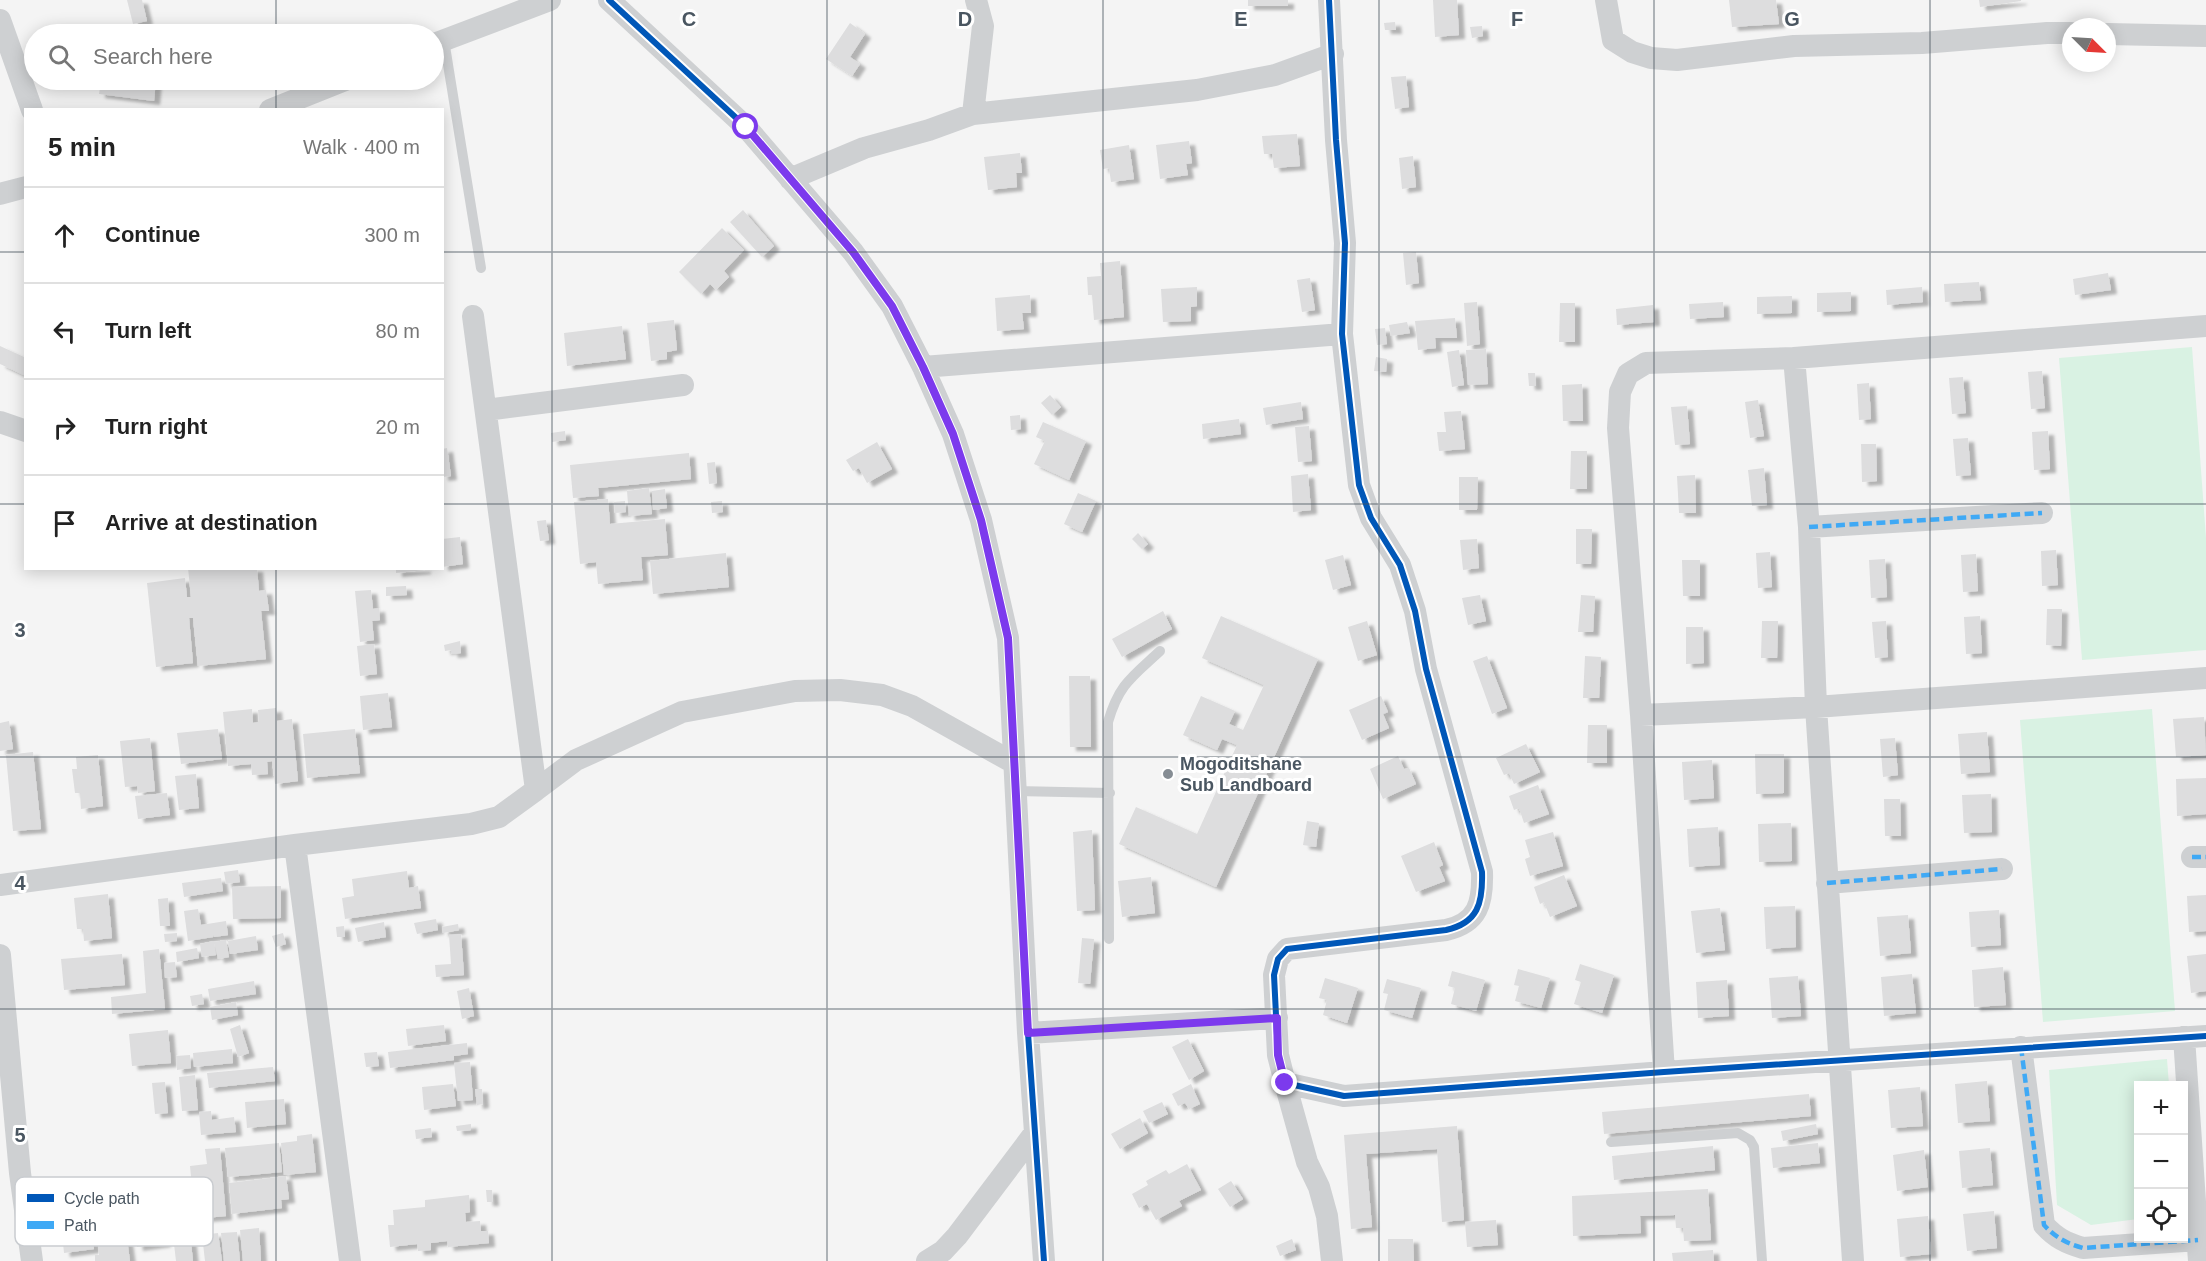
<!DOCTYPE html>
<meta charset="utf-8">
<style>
body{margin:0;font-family:Arial,sans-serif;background:#f2f2f2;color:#222}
.controls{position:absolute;right:18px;bottom:18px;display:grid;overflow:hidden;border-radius:0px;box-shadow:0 3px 15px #0003}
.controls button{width:54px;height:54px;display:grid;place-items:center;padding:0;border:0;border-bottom:2px solid #e0e0e0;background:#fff;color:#222;font:30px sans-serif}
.compass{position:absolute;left:2062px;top:18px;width:54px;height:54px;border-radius:50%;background:#fff;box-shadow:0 3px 15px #0003;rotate:114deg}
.stop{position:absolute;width:18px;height:18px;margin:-14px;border:4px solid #7c3aed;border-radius:50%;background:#fff}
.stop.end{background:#7c3aed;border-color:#fff;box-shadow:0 2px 6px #0008}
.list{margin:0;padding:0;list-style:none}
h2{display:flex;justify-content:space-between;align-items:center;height:78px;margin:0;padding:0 24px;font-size:26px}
h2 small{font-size:20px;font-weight:400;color:#767676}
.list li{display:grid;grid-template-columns:39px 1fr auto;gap:18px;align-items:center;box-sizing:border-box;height:96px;padding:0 24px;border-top:2px solid #e0e0e0}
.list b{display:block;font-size:22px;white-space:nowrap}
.list em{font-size:20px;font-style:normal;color:#767676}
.icon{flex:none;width:33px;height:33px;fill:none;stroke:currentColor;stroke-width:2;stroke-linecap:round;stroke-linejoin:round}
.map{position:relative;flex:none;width:2206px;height:1261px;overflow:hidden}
.search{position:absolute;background:#fff;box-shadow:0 3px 15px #0003;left:24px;top:24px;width:420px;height:66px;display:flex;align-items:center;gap:15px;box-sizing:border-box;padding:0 21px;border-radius:33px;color:#767676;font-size:22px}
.panel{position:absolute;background:#fff;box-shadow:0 3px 15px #0003;left:24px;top:108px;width:420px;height:462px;border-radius:0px}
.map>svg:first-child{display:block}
.green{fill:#d9f2e3}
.building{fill:#ddddde;filter:url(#shadow)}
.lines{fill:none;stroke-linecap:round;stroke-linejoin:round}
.lane{stroke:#ced0d2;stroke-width:10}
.street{stroke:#ced0d2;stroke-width:22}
.quiet{stroke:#3fa9f5;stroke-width:4.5;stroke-dasharray:9 4.5;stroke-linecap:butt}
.cycleway-casing{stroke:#fff;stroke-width:10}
.cycleway{stroke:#0057b8;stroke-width:6}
.route{stroke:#7c3aed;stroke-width:8}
.grid{fill:none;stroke:#4a5661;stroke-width:1.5;stroke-opacity:0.55}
.poi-dot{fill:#868d94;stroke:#fff;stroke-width:2}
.labels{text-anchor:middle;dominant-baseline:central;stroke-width:6;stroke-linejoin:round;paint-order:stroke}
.poi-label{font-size:18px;font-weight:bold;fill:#4a5661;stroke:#fff;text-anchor:start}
.key{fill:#fff;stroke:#c9ccd0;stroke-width:1.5}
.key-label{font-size:16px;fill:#4a5661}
.grid-label{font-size:20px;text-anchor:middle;font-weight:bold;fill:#4a5661;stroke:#fff;stroke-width:6;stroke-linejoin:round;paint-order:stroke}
</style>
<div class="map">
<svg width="2206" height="1261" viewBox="0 0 2206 1261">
<defs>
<filter id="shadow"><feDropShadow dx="6" dy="4" stdDeviation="1.5" flood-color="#0004"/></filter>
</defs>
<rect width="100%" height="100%" fill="#f4f4f4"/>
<path class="green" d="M2192 347 2206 538V650L2082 660 2059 358Z
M2152 709 2175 1011 2043 1022 2020 720Z
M2167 1059 2169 1085 2138 1086V1219L2091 1225 2057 1205 2049 1070Z"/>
<path class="building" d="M127 0H142L147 21 133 24Z
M1248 0H1288V6H1248Z
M1433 0H1457L1459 35 1435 37Z
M1729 0H1776L1779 24 1732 27Z
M1979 0H2021V1L1980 7Z
M1395 22 1396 30H1385L1384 23Z
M850 23 865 34 850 57 860 64 852 76 826 59Z
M1482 26 1483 36 1472 38 1470 27Z
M1406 76 1409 107 1395 109 1391 77Z
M101 80H156L154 101 99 94Z
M1297 134 1300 166 1274 168 1272 154H1264L1262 136Z
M1189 141 1192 163 1186 164 1188 175 1160 179 1156 145Z
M1129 145 1134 179 1111 182 1109 168 1103 169 1100 150Z
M1020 153 1022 173H1016L1017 187 988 190 984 157Z
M1413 156 1416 187 1402 189 1399 158Z
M743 210 774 246 762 257 730 222Z
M722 228 744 250 724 271 729 277 716 290 710 284 701 294 679 272Z
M1416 252 1419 283 1406 285 1403 253Z
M1120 261 1124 317 1094 320 1092 295H1088L1087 277 1101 276 1100 263Z
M2108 273 2111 290 2075 295 2073 279Z
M1310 278 1315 310 1302 312 1297 280Z
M1979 282 1981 300 1945 302 1944 284Z
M1197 287V306L1191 307V321L1163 322 1161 289Z
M1922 287 1923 302 1887 305 1886 290Z
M1851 292V311L1817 312V293Z
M1030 295 1031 313H1022L1024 329 997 331 995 298Z
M1792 296V313L1757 314V297Z
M1477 302 1480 344 1467 346 1464 303Z
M1723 302 1724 317 1690 319 1689 304Z
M1560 303H1575V342H1559Z
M1653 305 1654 322 1617 325 1616 309Z
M1455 318 1457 338H1435L1436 348 1418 350 1415 321Z
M674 320 677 350 667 352V359L651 361 647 323Z
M1407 322 1410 333 1391 336 1389 325Z
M622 326 626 359 567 366 564 333Z
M1385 328 1387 344 1377 345 1375 329Z
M0 346 26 358V376L0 364Z
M1486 349 1488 384 1468 385 1466 350Z
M1459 350 1464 385 1452 387 1447 352Z
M1376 357 1387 359 1386 372 1374 371Z
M2042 371 2045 408 2031 409 2028 372Z
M1528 373H1535L1536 386H1529Z
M1963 377 1966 413 1952 414 1949 378Z
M1869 383 1871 419 1859 420 1857 384Z
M1582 384 1583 421H1563L1562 385Z
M1050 395 1061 407 1052 415 1041 403Z
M1758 400 1764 436 1750 438 1745 402Z
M1301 402 1303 419 1266 425 1263 408Z
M1687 406 1690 444 1675 445 1671 407Z
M1461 411 1465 449 1439 451 1437 432H1446L1444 412Z
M1020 415 1021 429 1011 430 1010 416Z
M1239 419 1241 434 1203 439 1202 424Z
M1043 422 1086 441 1069 480 1034 464 1045 441 1036 437Z
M1309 426 1312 461 1298 462 1295 427Z
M565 431 566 440 552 442 551 433Z
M2048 431 2050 469 2034 470 2032 432Z
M1968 438 1971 475 1956 476 1953 439Z
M877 442 892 469 867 483 859 468 853 471 846 460Z
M1861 444H1876L1877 481 1862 482Z
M447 448 451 476 442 477V449Z
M1571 451H1587V489H1570Z
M689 453 691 479 598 488 599 496 573 498 570 465Z
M715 462 717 483 709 484 707 463Z
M1764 468 1767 505 1752 506 1748 470Z
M1308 474 1311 510 1293 512 1291 476Z
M1695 475 1696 513H1679L1677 476Z
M1459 477H1478L1477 510H1459Z
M649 488 652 514 629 516 627 491Z
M665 489 667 508 653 510 652 491Z
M1078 493 1096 501 1082 532 1064 524Z
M608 499 610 524 665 519 668 555 641 557 643 580 598 584 596 562 580 564 574 502Z
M625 501 626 512 615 513 614 502Z
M722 501 723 512 712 513 711 502Z
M546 520 549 540 540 541 537 521Z
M1576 529H1592L1591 564H1576Z
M1138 533 1148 544 1142 549 1132 539Z
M460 537 463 564 442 567V539Z
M1477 539 1479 568 1463 570 1460 540Z
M2056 550 2058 585 2042 586 2041 551Z
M1770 552 1772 587 1758 588 1756 553Z
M726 553 729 587 653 594 650 561Z
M1976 554 1978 591 1963 592 1961 555Z
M1343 555 1351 585 1333 590 1325 560Z
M1885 559 1887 597 1871 598 1869 560Z
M1682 560H1700V596H1683Z
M188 568H257L259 591 266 590 269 611H261L266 659 198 666 193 618H189L193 663 156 667 147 583 185 578 187 597H191Z
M396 568H425V570L396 573Z
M406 586 407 595 386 596V587Z
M371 590 373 609 379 608 380 620 372 621 374 640 360 642 355 591Z
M1480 595 1486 621 1468 625 1462 598Z
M1581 595 1595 596 1593 632H1578Z
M2047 609H2062L2061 646 2046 645Z
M1163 611 1172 629 1122 657 1112 639Z
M1221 616 1318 659 1216 887 1119 844 1136 807 1197 834 1237 745 1222 739 1217 750 1183 735 1201 696 1235 711 1229 724 1243 730 1264 685 1202 658Z
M1980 616 1982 653 1966 654 1964 617Z
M1367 621 1377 655 1358 661 1348 627Z
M1762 621H1778L1777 658H1761Z
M1886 621 1888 657 1875 658 1872 622Z
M1686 627H1703L1704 663 1686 664Z
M460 641 461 653 452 654 451 650 445 651 444 645Z
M374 644 377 674 360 676 357 646Z
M1487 656 1507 708 1492 714 1473 661Z
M1585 656 1601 657 1599 698H1583Z
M1069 676H1090L1091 747H1070Z
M388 693 392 727 363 730 360 696Z
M1381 696 1388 712 1383 714 1389 728 1362 740 1349 710Z
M276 708 277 721 292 719 298 781 275 784 272 761 267 762 268 774 252 775 251 764 228 766 223 712 252 709 253 723 259 722 258 710Z
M2204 717 2206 755 2176 757 2173 719Z
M9 721 13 749 0 751V723Z
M1588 725H1607V763H1587Z
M218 729 222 759 181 764 177 733Z
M355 729 360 773 307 778 303 734Z
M1987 732 1990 772 1961 774 1958 734Z
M150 738 155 791 138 793 137 786 125 787 120 741Z
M1895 738 1898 775 1883 777 1880 739Z
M1526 744 1540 772 1514 784 1509 773 1504 775 1496 758Z
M33 752 41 829 13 831 6 755Z
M1755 754H1784V793L1756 794Z
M98 755 103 806 81 809 80 793H75L72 769H77L76 757Z
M1398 756 1404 769 1409 768 1416 784 1383 799 1370 769Z
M1712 760 1714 798 1684 800 1682 762Z
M196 774 199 808 179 810 175 776Z
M2206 778V814L2177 816 2176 779Z
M1538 785 1549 814 1524 823 1519 808 1514 810 1509 796Z
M167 793 170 815 138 819 135 796Z
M1991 794 1992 832 1964 833 1962 795Z
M1884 799H1900L1901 836H1885Z
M1307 821 1319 823 1316 847 1303 845Z
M1791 823 1792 861 1759 862 1758 824Z
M1718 827 1720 865 1689 867 1687 829Z
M1092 830 1095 910 1077 911 1073 832Z
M1553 832 1563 866 1530 876 1525 859 1530 857 1525 840Z
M1434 842 1443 865 1439 867 1445 881 1416 892 1401 856Z
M238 870 240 882 226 884 224 872Z
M407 871 409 888 418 886 421 908 345 919 342 898 354 896 352 879Z
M1564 875 1577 906 1550 917 1544 902 1540 904 1534 887Z
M1151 877 1155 913 1122 917 1118 881Z
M221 878 223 891 184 897 182 883Z
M281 886V918L233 919 232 887Z
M108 894 112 938 84 941 83 929H77L74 898Z
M2206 895V931L2189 932 2187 896Z
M168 898 170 926H160L158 899Z
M1795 906 1796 947 1766 949 1764 907Z
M1720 908 1725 950 1696 953 1691 911Z
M198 909 201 925 226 921 228 935 214 937 213 935V937L188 941 184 911Z
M1999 910 2001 945 1971 947 1969 912Z
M1908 915 1911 953 1880 956 1877 917Z
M436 919 438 930 417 934 414 923Z
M384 922 386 937 358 942 355 928Z
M458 924 459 930 443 933 442 927Z
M344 926 345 937H337L336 927Z
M177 933V941L165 942 164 934Z
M283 933 286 944 276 947 272 936Z
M461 934 464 975 436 977 435 965 451 964 449 935Z
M256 936 258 950 230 954 228 941Z
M1082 938 1094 939 1090 984 1078 983Z
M226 940 229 957 218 959 214 942Z
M214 941 216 955 202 957 200 944Z
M197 948 199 958 177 962 176 952Z
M159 949 165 1009 112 1014 111 997 146 993 143 951Z
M122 954 125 985 64 990 61 959Z
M2206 954V991L2191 993 2187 956Z
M175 962 177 977 165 978 164 963Z
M1580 964 1614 975 1602 1013 1574 1004 1581 982 1575 980Z
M2003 967 2006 1005 1974 1007 1972 970Z
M1518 969 1550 978 1541 1008 1515 1001 1519 986 1514 985Z
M1452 971 1485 980 1476 1011 1451 1004 1455 988 1448 986Z
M1912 974 1916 1013 1884 1016 1881 977Z
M1798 976 1801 1016 1772 1018 1769 978Z
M1325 978 1358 988 1347 1023 1323 1015 1327 1000 1319 998Z
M1387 979 1421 988 1412 1018 1384 1010 1388 994 1383 993Z
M1727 980 1729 1016 1698 1018 1696 982Z
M254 981 256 994 210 1001 208 989Z
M469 988 474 1016 462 1019 457 991Z
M202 994 204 1004 192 1006 190 996Z
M236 1002 238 1015 212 1020 210 1007Z
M240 1025 249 1053 238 1057 230 1029Z
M444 1025 446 1041 408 1046 406 1029Z
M168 1030 171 1063 132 1066 129 1034Z
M1188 1039 1204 1071 1189 1080 1172 1047Z
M467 1043 468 1054 454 1056V1060L390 1068 388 1052Z
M232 1049 233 1063 194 1067 193 1053Z
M377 1052 379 1066 366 1067 364 1053Z
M190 1055 191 1068 177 1070 176 1056Z
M470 1062 473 1100 458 1101 454 1063Z
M273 1067 275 1081 209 1088 207 1073Z
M195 1075 198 1110 182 1111 179 1077Z
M1987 1081 1990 1121 1958 1123 1955 1084Z
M165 1082 168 1113 155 1114 152 1083Z
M453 1084 456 1106 424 1110 422 1087Z
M1191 1084 1200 1104 1189 1109 1185 1103 1178 1106 1172 1094Z
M1920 1087 1923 1126 1891 1128 1888 1090Z
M475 1089H482L483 1104 477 1105Z
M1809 1094 1811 1116 1604 1134 1602 1112Z
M284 1099 286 1124 247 1128 245 1102Z
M1162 1102 1168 1114 1149 1123 1143 1111Z
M211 1111 212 1120 234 1117 236 1132 201 1135 199 1112Z
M1140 1118 1148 1133 1120 1149 1111 1134Z
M471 1124V1130L457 1131 456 1126Z
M1816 1124 1818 1134 1783 1141 1781 1131Z
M1457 1126 1464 1220 1442 1222 1437 1149 1366 1154 1372 1227 1351 1229 1344 1135Z
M431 1128 432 1137 416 1139 415 1130Z
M312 1134 316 1172 284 1175 281 1143 297 1141V1136Z
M279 1143 282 1172 228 1177 225 1148Z
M1818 1143 1820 1163 1773 1168 1771 1148Z
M1713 1146 1715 1170 1614 1180 1612 1156Z
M220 1148 226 1216 195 1219 190 1166 207 1164 205 1149Z
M1990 1148 1993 1185 1962 1188 1959 1151Z
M1924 1150 1928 1187 1897 1191 1893 1155Z
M1187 1164 1201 1190 1179 1201 1182 1206 1156 1220 1147 1204 1139 1208 1132 1194 1148 1185 1146 1181 1166 1170 1169 1174Z
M286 1176 289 1199 281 1200 282 1208 232 1214 229 1183Z
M1231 1181 1243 1199 1230 1207 1218 1189Z
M1708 1189 1711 1240 1684 1241 1683 1228H1676L1675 1215 1640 1216 1641 1233 1573 1236 1572 1196Z
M486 1190H492L493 1202H487Z
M469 1195 470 1212 465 1213 466 1222 480 1221 481 1231H488L489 1243 448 1247 447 1241 431 1243V1250L418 1251 417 1244 390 1247 388 1225H394L393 1210 425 1207V1200Z
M1994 1211 1997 1248 1967 1251 1963 1214Z
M1928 1216 1931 1254 1900 1257 1897 1219Z
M1496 1220 1498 1245 1467 1247 1465 1222Z
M163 1226 165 1243 137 1247 135 1229Z
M98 1228 99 1239 93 1240 94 1249 64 1253 62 1233Z
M259 1228 261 1261H243L240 1230Z
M126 1232 130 1261H95V1255H99L98 1246H101L100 1235Z
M237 1232 240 1261H224L221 1233Z
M218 1233 222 1261H205L202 1235Z
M190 1234 193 1261H176L173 1236Z
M1292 1239 1296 1250 1280 1256 1276 1246Z
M1388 1239H1413L1414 1261H1388Z
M1713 1250 1714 1261H1673L1672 1253Z"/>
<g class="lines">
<path class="lane" d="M444 40 481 268
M1016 791 1110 793
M1109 939 1108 722C1119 684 1132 677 1160 651
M1611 1142 1738 1133 1750 1140 1754 1147 1762 1261"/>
<path class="street" d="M609 0 746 127 853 252 892 306 923 367 953 434 981 520 1008 638 1028 1033 1044 1261
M1329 0 1336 140 1345 243 1342 334 1359 485 1371 518 1400 565 1415 611 1426 669 1482 872C1483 903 1478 923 1446 930L1287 949 1278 959 1274 975 1278 1055 1285 1083 1344 1096 1664 1072 2206 1036
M1606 0 1613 40 1632 52 1651 58 1677 60 1794 46 1922 43 2047 33H2071
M0 20 32 110
M2107 34 2206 36
M434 44 550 0
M270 110 345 80
M973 114 983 26 976 0
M790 179 864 148 929 130 973 114 1197 90 1275 75 1333 54
M0 194 26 187
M1794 358 1809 527 1816 707 1853 1261
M923 367 1342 334
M486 410 683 385
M0 422 26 431
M1809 527 2042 513
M1641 715 1816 707 2206 678
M536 790 576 760 682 712 795 691 840 690 882 695 912 706 1014 763
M295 845 350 1261
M2192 857H2206
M1827 883 2002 869
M0 885 295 845 471 824 499 817 536 790 473 316
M0 955 20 1173 32 1261
M1028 1033 1277 1018
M2184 1037 2199 1261
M2021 1047 2044 1225C2056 1238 2066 1243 2083 1248L2198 1240
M1664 1072 1641 715 1618 428 1620 392 1628 374 1646 363 1794 358 2206 326
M1285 1083 1307 1162 1319 1187 1327 1216 1332 1261
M927 1261 943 1251 957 1236 1034 1134"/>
<path class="quiet" d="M1809 527 2042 513
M2192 857H2206
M1827 883 2002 869
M2021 1047 2044 1225C2056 1238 2066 1243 2083 1248L2198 1240"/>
<defs>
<path id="cycleway" d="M609 0 746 127 853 252 892 306 923 367 953 434 981 520 1008 638 1028 1033 1044 1261
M1329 0 1336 140 1345 243 1342 334 1359 485 1371 518 1400 565 1415 611 1426 669 1482 872C1483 903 1478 923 1446 930L1287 949 1278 959 1274 975 1278 1055 1285 1083 1344 1096 1664 1072 2206 1036"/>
</defs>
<use href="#cycleway" class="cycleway-casing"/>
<use href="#cycleway" class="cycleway"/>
</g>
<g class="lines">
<path class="route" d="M746 127 853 252 892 306 923 367 953 434 981 520 1008 638 1028 1033 1277 1018 1278 1055 1285 1083"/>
</g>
<path class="grid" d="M276 0V34M552 0V1261M827 0V1261M1103 0V1261M1379 0V1261M1654 0V1261M1930 0V1261M276 80V110M0 252H26M442 252H2206M0 504H26M442 504H2206M276 568V1261M0 757H2206M0 1009H2206"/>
<circle class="poi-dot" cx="1168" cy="774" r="6"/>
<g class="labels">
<g class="poi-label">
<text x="1180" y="764">Mogoditshane<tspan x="1180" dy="21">Sub Landboard</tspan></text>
</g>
</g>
<rect x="15" y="1177" width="198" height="69" rx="9" class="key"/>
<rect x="27" y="1194" width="27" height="8" fill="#0057b8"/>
<rect x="27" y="1221" width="27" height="8" fill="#3fa9f5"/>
<g class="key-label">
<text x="64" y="1204">Cycle path</text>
<text x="64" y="1231">Path</text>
</g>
<g class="grid-label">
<text x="689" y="26">C</text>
<text x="965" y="26">D</text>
<text x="1241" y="26">E</text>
<text x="1517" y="26">F</text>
<text x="1792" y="26">G</text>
<text x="20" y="637">3</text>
<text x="20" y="890">4</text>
<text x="20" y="1142">5</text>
</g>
</svg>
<div class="controls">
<button>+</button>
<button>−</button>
<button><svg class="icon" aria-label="locate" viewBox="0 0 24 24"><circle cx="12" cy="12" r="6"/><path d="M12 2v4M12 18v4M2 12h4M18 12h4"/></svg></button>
</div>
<svg class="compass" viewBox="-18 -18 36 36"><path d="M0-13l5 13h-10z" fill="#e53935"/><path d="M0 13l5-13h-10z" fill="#767676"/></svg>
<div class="stop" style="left:746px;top:127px"></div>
<div class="stop end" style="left:1285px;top:1083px"></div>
<div class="search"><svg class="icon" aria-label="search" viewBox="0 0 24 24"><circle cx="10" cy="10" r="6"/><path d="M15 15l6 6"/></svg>Search here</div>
<section class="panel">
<h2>5 min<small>Walk · 400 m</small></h2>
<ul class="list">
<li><svg class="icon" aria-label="ahead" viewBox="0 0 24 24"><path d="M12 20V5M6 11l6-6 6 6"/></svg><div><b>Continue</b></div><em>300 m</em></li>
<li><svg class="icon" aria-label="left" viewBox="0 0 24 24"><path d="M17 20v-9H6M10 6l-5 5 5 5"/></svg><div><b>Turn left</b></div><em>80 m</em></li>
<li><svg class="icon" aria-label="right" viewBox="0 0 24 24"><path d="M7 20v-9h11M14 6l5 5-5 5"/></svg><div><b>Turn right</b></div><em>20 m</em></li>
<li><svg class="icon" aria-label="arrive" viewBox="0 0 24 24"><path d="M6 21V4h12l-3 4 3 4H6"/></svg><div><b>Arrive at destination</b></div></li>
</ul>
</section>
</div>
